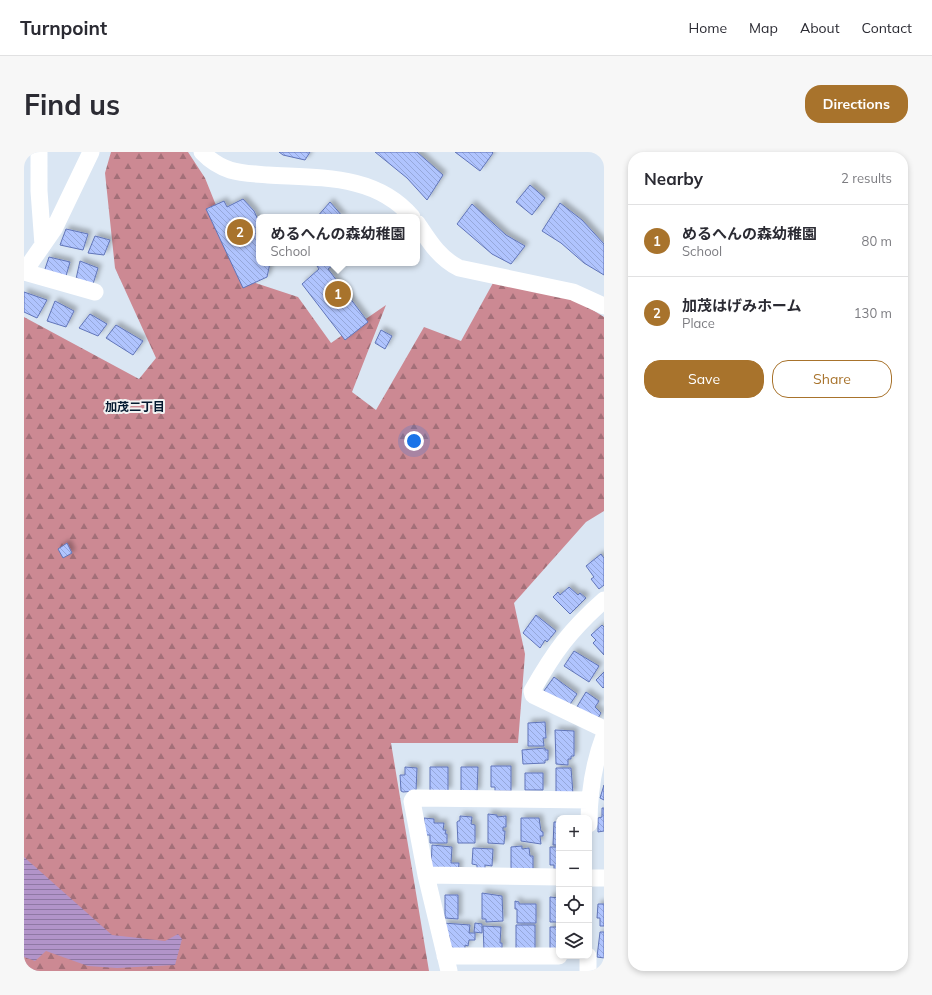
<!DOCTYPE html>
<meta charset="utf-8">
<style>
body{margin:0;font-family:Mulish,"Noto Sans JP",sans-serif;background:#f7f7f7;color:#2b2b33}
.controls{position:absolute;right:12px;bottom:12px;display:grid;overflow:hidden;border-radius:8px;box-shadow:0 2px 6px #0003}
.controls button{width:36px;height:36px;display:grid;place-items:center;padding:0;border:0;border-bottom:1px solid #e1e1e2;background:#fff;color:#2b2b33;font:20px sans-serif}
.you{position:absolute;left:390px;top:289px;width:14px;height:14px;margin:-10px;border:3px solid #fff;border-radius:50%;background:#1a73e8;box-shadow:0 0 0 6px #1a73e833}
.badge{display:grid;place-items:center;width:26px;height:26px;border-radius:50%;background:#a8732c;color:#fff;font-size:13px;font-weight:700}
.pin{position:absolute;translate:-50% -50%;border:2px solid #fff;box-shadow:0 1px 4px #0006}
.popup{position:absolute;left:232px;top:62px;width:164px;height:52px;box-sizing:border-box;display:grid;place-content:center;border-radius:8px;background:#fff;filter:drop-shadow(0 1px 3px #0005);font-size:13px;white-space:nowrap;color:#7c7c81}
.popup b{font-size:15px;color:#2b2b33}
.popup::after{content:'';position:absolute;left:50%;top:100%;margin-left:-8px;border:8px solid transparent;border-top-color:#fff}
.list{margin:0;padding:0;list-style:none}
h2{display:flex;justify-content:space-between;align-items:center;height:52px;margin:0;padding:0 16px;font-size:17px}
h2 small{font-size:13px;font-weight:400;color:#7c7c81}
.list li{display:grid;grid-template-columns:26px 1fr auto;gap:12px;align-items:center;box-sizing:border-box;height:72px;padding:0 16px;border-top:1px solid #e1e1e2}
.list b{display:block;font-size:15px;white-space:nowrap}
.list p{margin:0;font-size:13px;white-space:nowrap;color:#7c7c81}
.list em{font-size:13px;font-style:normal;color:#7c7c81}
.actions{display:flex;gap:8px;padding:12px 16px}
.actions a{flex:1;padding:9px 0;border:1px solid #a8732c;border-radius:16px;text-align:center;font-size:14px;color:#a8732c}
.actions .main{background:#a8732c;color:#fff}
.icon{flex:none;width:22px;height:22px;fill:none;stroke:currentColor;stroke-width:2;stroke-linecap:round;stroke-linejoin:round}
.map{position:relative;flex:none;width:580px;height:819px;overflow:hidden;border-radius:16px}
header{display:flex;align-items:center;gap:24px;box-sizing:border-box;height:56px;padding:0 20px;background:#fff;border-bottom:1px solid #e1e1e2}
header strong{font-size:19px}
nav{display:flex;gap:22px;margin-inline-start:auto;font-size:14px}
.intro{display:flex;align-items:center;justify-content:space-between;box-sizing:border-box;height:96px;padding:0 24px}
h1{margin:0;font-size:28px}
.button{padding:10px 18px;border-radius:16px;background:#a8732c;color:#fff;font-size:14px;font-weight:700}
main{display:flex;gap:24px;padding:0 24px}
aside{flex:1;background:#fff;border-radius:16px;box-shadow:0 2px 6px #0003}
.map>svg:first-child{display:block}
.forest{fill:url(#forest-firs)}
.water{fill:url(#water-rules)}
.building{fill:url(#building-back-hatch);stroke:#6175b8;filter:url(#shadow)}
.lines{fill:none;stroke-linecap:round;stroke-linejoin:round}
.minor{stroke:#fff;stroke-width:17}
.labels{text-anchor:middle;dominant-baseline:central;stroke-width:4;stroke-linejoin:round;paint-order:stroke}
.neighbourhood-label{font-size:12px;font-weight:bold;fill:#03192f;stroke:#f2f2f2}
</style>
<header>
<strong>Turnpoint</strong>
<nav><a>Home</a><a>Map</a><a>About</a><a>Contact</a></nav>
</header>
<div class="intro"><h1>Find us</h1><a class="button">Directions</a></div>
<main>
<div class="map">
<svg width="580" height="819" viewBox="0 0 580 819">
<defs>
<pattern id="forest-firs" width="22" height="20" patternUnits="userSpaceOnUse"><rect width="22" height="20" fill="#cc8993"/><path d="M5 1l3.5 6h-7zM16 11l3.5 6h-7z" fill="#a36f78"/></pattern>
<pattern id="water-rules" width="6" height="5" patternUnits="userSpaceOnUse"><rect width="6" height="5" fill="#b294c9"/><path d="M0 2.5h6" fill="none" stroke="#8f78a4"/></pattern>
<pattern id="building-back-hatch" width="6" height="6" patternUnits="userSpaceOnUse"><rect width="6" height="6" fill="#b0c4fe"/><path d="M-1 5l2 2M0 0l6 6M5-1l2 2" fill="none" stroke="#96a8da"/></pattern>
<filter id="shadow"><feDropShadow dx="3.5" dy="-3.5" stdDeviation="2" flood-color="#0004"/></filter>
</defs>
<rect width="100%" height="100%" fill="#dae6f3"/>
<path class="forest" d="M87 0H164L181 26 222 128 274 145 307 191 362 153 328 240 352 258 400 175 437 189 469 131 546 144 580 165V359L562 370 490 451 501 502 494 591H367L405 819H0V165L115 227 132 206 91 116 81 21Z"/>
<path class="water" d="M0 705 88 783 141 789 154 782 158 787 151 813 93 816 64 814 22 799 11 809 0 805Z"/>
<path class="building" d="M255 0H286L281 8 259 3Z
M351 0H393L419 23 403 48 383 26Z
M431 0H468L469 1 456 19Z
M506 33 521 46 508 63 492 50Z
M219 47 230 59 235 70V111H246L243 125 219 136 182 57 200 49 203 55Z
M306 50 319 65H293Z
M536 51 558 68 580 92V123L560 111 537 91 518 79Z
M448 52 482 83 501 94 487 112 468 102 433 72Z
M42 77 64 82 59 98 36 93Z
M71 84 86 88 80 103 64 101Z
M25 105 46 110 42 124 20 120Z
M56 109 74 116 69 132 52 127Z
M291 111H312L304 117 344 170 321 188 278 132 295 117Z
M0 140 23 148 13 166 0 160Z
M31 149 50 159 42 175 23 169Z
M66 162 83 172 74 184 55 176Z
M92 173 119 189 109 203 82 186Z
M357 178 368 184 361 197 351 191Z
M43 391 48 401 39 406 34 397Z
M577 402 580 406V433L575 437 567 427 570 425 562 414Z
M545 435 554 443 556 441 562 446 546 462 529 445 534 440 536 443Z
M512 463 532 479 523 490 521 488 516 496 499 481Z
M578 473 580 475V503L569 491 572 488 567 483Z
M550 499 575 514 565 530 540 514Z
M580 520V535L579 536 572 528Z
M530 525 553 542 542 558 517 543Z
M562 540 575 549 571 555 577 561 571 571 551 558Z
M521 570 522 586H519L520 594H504V571Z
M531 578 550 579V604H547V607H544V613L532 612Z
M521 596V598H524V608H521V611L499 612 498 598Z
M467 614H487V639H471V635H467Z
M381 615 393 616 392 639 379 640 377 639 376 623H381Z
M406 615H424V639H406Z
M437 615H454L453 640H437Z
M532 616H547L549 642H532Z
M501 621H519V638H501Z
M580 633V648L576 646Z
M578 656H580V679L574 680V666L578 665Z
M464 662 473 663V665L482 664V675H479V679H481L480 692 464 691Z
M436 664 448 665 447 672 451 673V691H434L433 670 436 668Z
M400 666 410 667V671H420L419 678H422L421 682H423V691H406V683H400Z
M497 666H515L517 679 519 680V684H516L517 692 497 689Z
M530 670H535V693H529Z
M408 693 428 695 427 711H435L434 723 407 718Z
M498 694V697L505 696 506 704H509V724L487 716V695Z
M526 695H535V717H530V713H526Z
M449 696 469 697 468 714 461 713V717L453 716V713L448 712Z
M458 741 478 744 479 769 462 770V767H458Z
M421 743H434V767L421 766Z
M526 745 535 746V770H526Z
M491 749 495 750V752H512V771H493V757H491Z
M574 752H580V774H576V766H573Z
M419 771 446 773 445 781H451V788H445L444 794 441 793V799L427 797 425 783 423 782Z
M451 771 458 772V781L450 780Z
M492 773H511V801L492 798Z
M459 774 477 775 476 791H478V798H460Z
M526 775H535V801L526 796Z
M576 780H580V806L573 805Z"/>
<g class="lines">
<path class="minor" d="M15 0V39L19 93
M178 0C198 21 217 21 244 23 295 26 352 22 388 65
M393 71C405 89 415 106 435 116L549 140 580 154
M0 120 30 77 67 0
M0 120 71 140
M580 448C546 478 530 500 508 539L509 543 580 577
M565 672C565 641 569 613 580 584
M402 723 535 725
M565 726H580
M421 804H535
M564 804V819
M425 819 402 723 388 649 390 646 565 648"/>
</g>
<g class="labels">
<g class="neighbourhood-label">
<text x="111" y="254">加茂二丁目</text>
</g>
</g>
</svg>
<div class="controls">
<button>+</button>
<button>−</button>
<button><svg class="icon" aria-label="locate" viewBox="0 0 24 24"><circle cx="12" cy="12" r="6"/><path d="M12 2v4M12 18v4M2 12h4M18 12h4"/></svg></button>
<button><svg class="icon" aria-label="layers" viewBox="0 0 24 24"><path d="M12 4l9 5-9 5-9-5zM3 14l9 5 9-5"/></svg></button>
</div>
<div class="you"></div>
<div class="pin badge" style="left:314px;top:142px">1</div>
<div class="popup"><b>めるへんの森幼稚園</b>School</div>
<div class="pin badge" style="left:216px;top:80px">2</div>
</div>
<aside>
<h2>Nearby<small>2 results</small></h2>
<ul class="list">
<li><span class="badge">1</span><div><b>めるへんの森幼稚園</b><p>School</p></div><em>80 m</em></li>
<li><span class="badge">2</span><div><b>加茂はげみホーム</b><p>Place</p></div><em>130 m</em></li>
</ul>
<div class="actions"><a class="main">Save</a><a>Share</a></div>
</aside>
</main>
